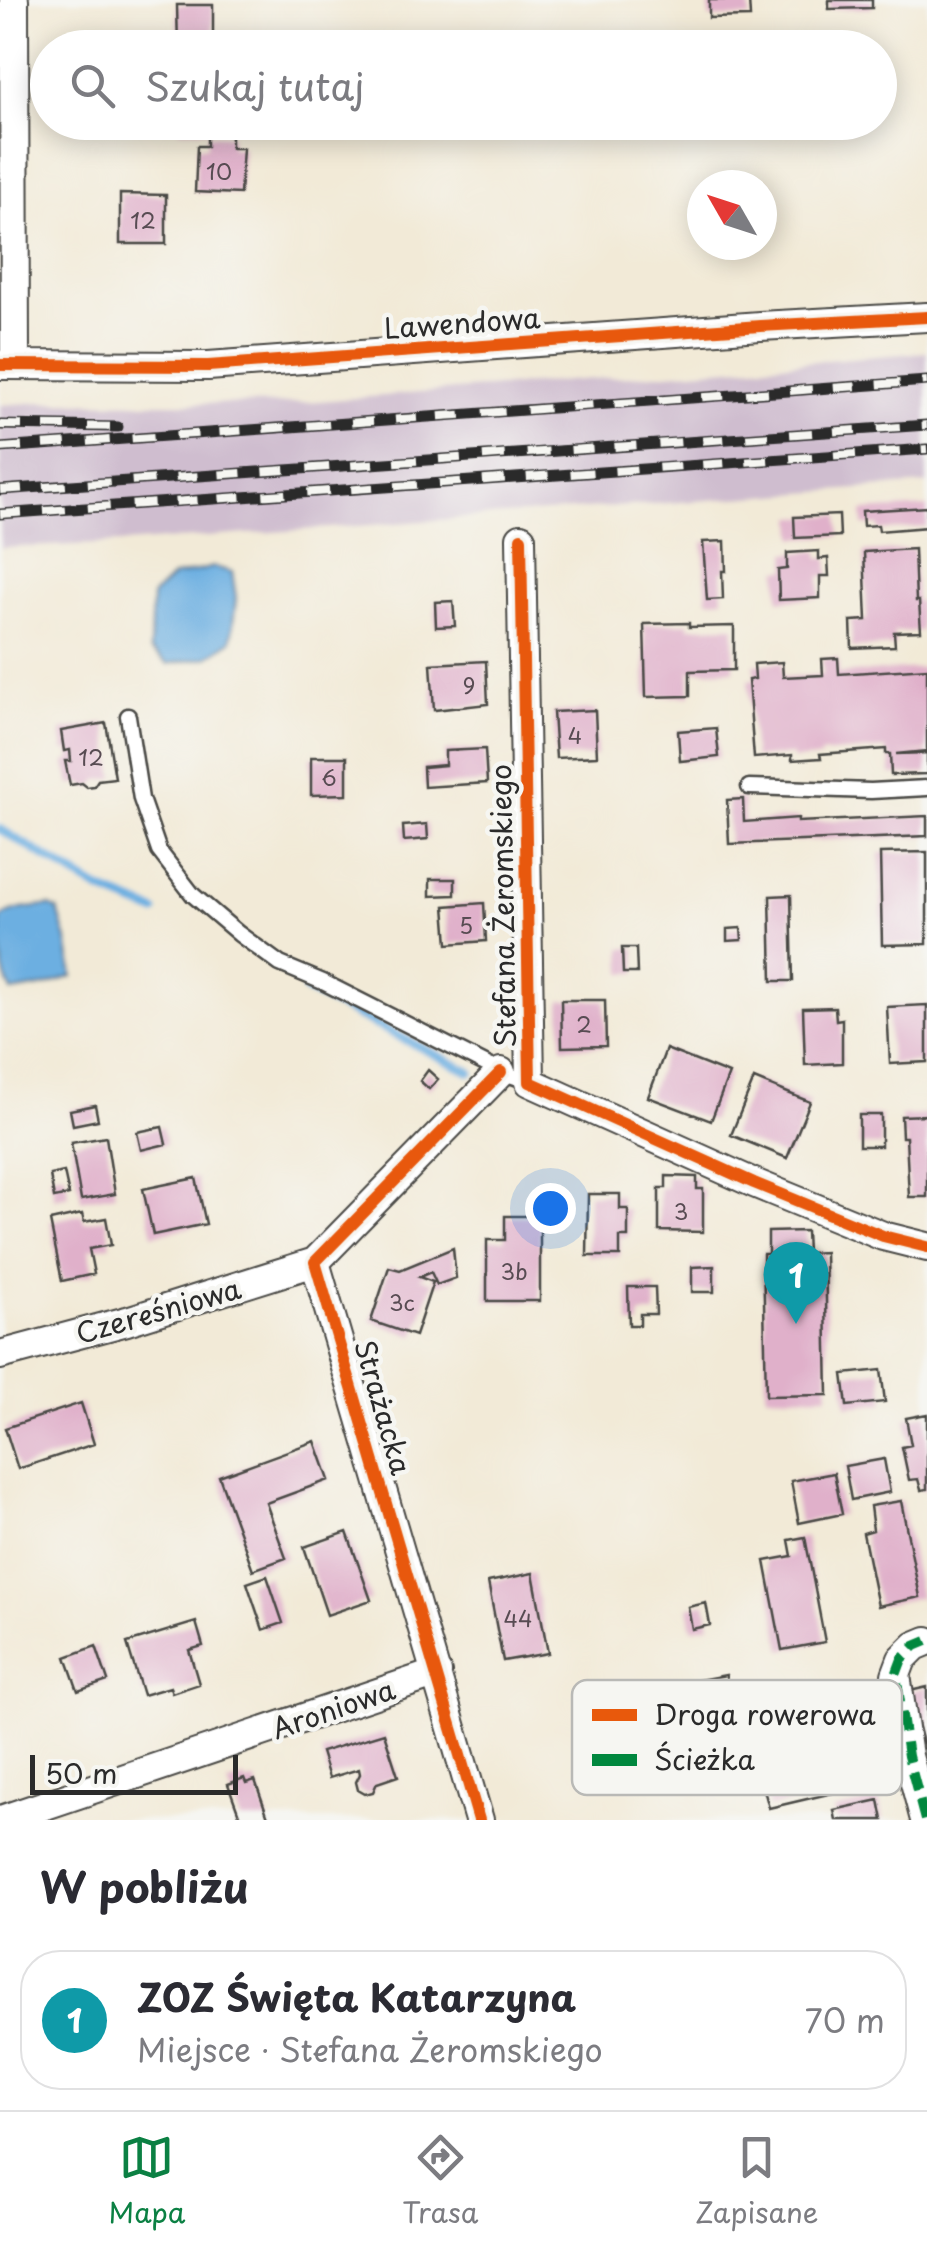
<!DOCTYPE html>
<html lang="pl">
<meta charset="utf-8">
<style>
body{margin:0;font-family:"Playpen Sans",sans-serif;background:#f2f2f3;color:#2b2b33}
.compass{position:absolute;left:687px;top:170px;width:90px;height:90px;border-radius:50%;background:#fff;box-shadow:0 5px 25px #0003;rotate:309deg}
.scale{position:absolute;left:30px;bottom:25px;width:208px;box-sizing:border-box;padding-left:10px;border:5px solid #2b2b2b;border-top:0;font-size:28px;line-height:35px;white-space:nowrap;color:#2b2b2b;-webkit-text-stroke:8px #f6f6f2;paint-order:stroke}
.you{position:absolute;left:550px;top:1208px;width:35px;height:35px;margin:-25px;border:8px solid #fff;border-radius:50%;background:#1a73e8;box-shadow:0 0 0 15px #1a73e833}
.badge{display:grid;place-items:center;width:65px;height:65px;border-radius:50%;background:#0b8043;color:#fff;font-size:32px;font-weight:700}
.pin{position:absolute;translate:-50% -82px;filter:drop-shadow(0 2px 5px #0008)}
.pin::after{content:'';position:absolute;top:52px;width:35px;height:30px;background:inherit;clip-path:polygon(0 0,100% 0,50% 100%)}
.list{margin:0;padding:0;list-style:none}
h2{display:flex;justify-content:space-between;align-items:center;height:130px;margin:0;padding:0 40px;font-size:42px}
h2 small{font-size:32px;font-weight:400;color:#7c7c81}
.list li{display:grid;grid-template-columns:65px 1fr auto;gap:30px;align-items:center;box-sizing:border-box;height:140px;margin:0 20px 20px;padding:0 20px;border:2px solid #e1e1e2;border-radius:40px}
.list b{display:block;font-size:38px;white-space:nowrap}
.list p{margin:0;font-size:32px;white-space:nowrap;color:#7c7c81}
.list em{font-size:32px;font-style:normal;color:#7c7c81}
.icon{flex:none;width:55px;height:55px;fill:none;stroke:currentColor;stroke-width:2;stroke-linecap:round;stroke-linejoin:round}
.map{position:relative;flex:none;width:927px;height:1820px;overflow:hidden}
.search{position:absolute;background:#fff;box-shadow:0 5px 25px #0003;left:30px;right:30px;top:30px;height:110px;display:flex;align-items:center;gap:25px;box-sizing:border-box;padding:0 35px;border-radius:55px;color:#7c7c81;font-size:38px}
.sheet{height:290px;background:#fff}
nav{display:flex;justify-content:space-around;align-items:center;box-sizing:border-box;height:140px;border-top:2px solid #e1e1e2;background:#fff;font-size:28px;color:#7c7c81}
nav a{display:grid;justify-items:center;gap:5px}
nav .on{color:#0b8043}
.map>svg:first-child{display:block}
.industrial{fill:#cfbdcf}
.water{fill:#6cafe1;stroke:#4c6d86;stroke-width:2.5}
.lines{fill:none;stroke-linecap:round;stroke-linejoin:round}
.stream{stroke:#6cafe1;stroke-width:9}
.building{fill:#e0b0ca}
.service-casing{stroke:#494845;stroke-width:19}
.minor-casing{stroke:#494845;stroke-width:32}
.service{stroke:#fff;stroke-width:14}
.minor{stroke:#fff;stroke-width:28}
.rail-casing{stroke:#2b2b2b;stroke-width:11}
.rail{stroke:#f6f6f2;stroke-width:8;stroke-dasharray:22;stroke-linecap:butt}
.quiet{stroke:#00873e;stroke-width:10;stroke-dasharray:20 10;stroke-linecap:butt}
.cycleway-casing{stroke:#f6f6f2;stroke-width:19}
.cycleway{stroke:#e8590c;stroke-width:12}
.labels{text-anchor:middle;dominant-baseline:central;stroke-width:9;stroke-linejoin:round;paint-order:stroke}
.number-label{font-size:22px;fill:#584c53}
.street-label{font-size:28px;fill:#2b2b2b;stroke:#f6f6f2}
.key{fill:#f6f6f2;stroke:#b9b9b6;stroke-width:2.5}
.key-label{font-size:28px;fill:#2b2b2b}
</style>
<div class="map">
<svg width="927" height="1820" viewBox="0 0 927 1820">
<rect width="100%" height="100%" fill="#f6f6f2"/>
<filter id="ink" filterUnits="userSpaceOnUse"><feTurbulence type="fractalNoise" baseFrequency=".01" numOctaves="2"/><feDisplacementMap in="SourceGraphic" scale="20" xChannelSelector="R" yChannelSelector="G"/><feConvolveMatrix kernelMatrix="1 2 1 2 8 2 1 2 1" color-interpolation-filters="sRGB"/></filter>
<filter id="wash" filterUnits="userSpaceOnUse"><feTurbulence type="fractalNoise" baseFrequency=".0048" numOctaves="4" result="noise"/><feDisplacementMap in="SourceGraphic" scale="40" xChannelSelector="R" yChannelSelector="G"/><feGaussianBlur stdDeviation="2.25" result="paint"/><feColorMatrix in="noise" values="0 0 0 0 0 0 0 0 0 0 0 0 0 0 0 0 0 1.4 0 .05"/><feComposite in="paint" operator="in"/></filter>
<g filter="url(#wash)">
<rect width="100%" height="100%" fill="#f2ead7"/>
<path class="industrial" d="M927 352V484L125 543 0 548V405L42 402 282 404Z"/>
<path class="water" d="M214 567 232 572 236 598 231 641 207 657 168 664 150 650 152 596 172 577Z
M50 906 58 910 67 940 73 976 46 986 12 992C0 969 0 944 0 919 13 908 33 907 50 906Z"/>
<g class="lines">
<path class="stream" d="M0 829 98 889 155 912
M306 990 470 1072"/>
</g>
<g id="blocks">
<path class="building" d="M709 0H749L750 17 709 18Z
M829 0H872V8L829 9Z
M177 5H213V48H178Z
M178 122H214V130H178Z
M207 135 231 136V148H243L240 194 195 192 197 146H207Z
M120 194 166 195V244H120Z
M927 507V527L879 531 878 525 863 526 862 511Z
M839 515 840 536 795 538 794 517Z
M725 541 726 571H722L723 599 707 600 703 542Z
M914 549 916 601H919L921 631 894 632 895 646 852 648 851 621 867 620 864 552Z
M819 551V559L828 558 829 576H820V598L779 600 778 570 787 569V553Z
M453 601 455 626 436 627 435 602Z
M689 623V627L734 626V670L690 671V696L646 697 644 624Z
M838 658 839 674 927 668V751L896 754 927 753V774L891 775 890 754H886V749L820 754 821 758 792 760V755L754 758 748 680 755 679 754 664 782 662 783 677 823 675 822 659Z
M486 661 488 704 434 710 431 664Z
M595 710 597 756 556 758 553 712Z
M106 723 115 778 98 780 94 786 87 787 82 783 70 785 65 761H71L70 750 64 751 61 731Z
M716 728 719 757 680 761 678 731Z
M485 749 487 783 424 787 423 767 445 765V751Z
M311 757H347V794L311 795Z
M743 799 744 822 798 818V822L927 816V836L729 844 727 800Z
M427 824 428 839 404 841 403 826Z
M927 852V944L882 945 880 853Z
M430 879H455V895L430 896Z
M791 895 793 981H772L770 896Z
M484 903 486 941 448 944 445 906Z
M741 928 742 940 727 941V929Z
M622 948H636L637 973H623Z
M561 1000H605L606 1046 562 1047Z
M927 1005V1062L890 1064 887 1007Z
M835 1007 836 1020 842 1019V1063L805 1065 803 1008Z
M666 1049 729 1074 711 1121 648 1097Z
M428 1070 438 1079 429 1089 420 1081Z
M754 1079 810 1102 787 1158 731 1135Z
M95 1105 98 1120 73 1125 70 1110Z
M859 1115H881V1146H859Z
M927 1115V1197H909L906 1137H902L901 1116Z
M162 1127 166 1144 141 1150 137 1132Z
M106 1137 115 1194 81 1200 71 1143Z
M64 1172 69 1195 54 1198 50 1175Z
M666 1176 697 1177V1189H703V1232L659 1231V1188H666Z
M196 1178 206 1224 153 1235 143 1189Z
M588 1194H620V1209H628V1237H620V1256H587Z
M82 1214 84 1222 106 1218 111 1245 89 1249 94 1274 62 1281 50 1221Z
M505 1216H540V1301H487V1240H505Z
M806 1231 807 1253 825 1252 828 1395 766 1396 763 1254H768V1232Z
M453 1248 456 1278 437 1285 431 1272 419 1277 433 1282 415 1336 371 1321 389 1267 400 1270Z
M714 1266V1292H692V1267Z
M628 1287H655L656 1314H640V1325H629Z
M881 1370 885 1402 847 1406 843 1374Z
M81 1403 94 1444 18 1469 5 1428Z
M927 1414V1489L921 1490 918 1479 909 1480 902 1447 911 1445 906 1418Z
M315 1441 329 1480 266 1503 286 1558 253 1570 219 1476Z
M884 1459 890 1492 851 1500 845 1466Z
M834 1473 842 1514 799 1523 791 1481Z
M901 1501 920 1597 878 1606 863 1533 873 1530 870 1506Z
M347 1532 371 1600 327 1615 304 1547Z
M805 1537 825 1642 782 1650 765 1561 792 1556 789 1540Z
M533 1573 548 1653 503 1661 488 1582Z
M267 1576 283 1623 263 1630 247 1583Z
M706 1603 710 1625 692 1629 688 1607Z
M196 1622 203 1646 189 1650 199 1684 172 1693 170 1687 143 1695 127 1643Z
M96 1646 108 1681 78 1691 66 1657Z
M726 1675 734 1720 697 1727 704 1761 662 1769 646 1690Z
M927 1687V1755H926L910 1691Z
M801 1705 818 1770 873 1759 879 1782 769 1808 745 1720Z
M384 1733 398 1776 377 1783 373 1792 365 1794 358 1790 356 1782 360 1774 359 1769 329 1778 321 1752Z
M244 1778 246 1783 255 1780 269 1820H241L228 1784Z
M879 1800 883 1820H836L834 1810Z"/>
</g>
</g>
<g filter="url(#ink)">
<use href="#blocks" fill-opacity="0" stroke="#494845" stroke-width="2.5"/>
<g class="lines">
<defs>
<path id="service" d="M128 716 141 799 159 851 193 895 239 934 280 964 323 982 501 1072 530 1082
M749 787 871 791 927 788"/>
<path id="minor" d="M14 0 15 365
M0 365 208 366 760 326 927 317
M521 538 530 1082 754 1183 883 1236 927 1247
M0 1355 127 1321 315 1262
M1 1820 437 1673
M479 1820 315 1262 501 1072
M925 1820 908 1756 896 1675 902 1659 915 1646 927 1641"/>
</defs>
<use href="#service" class="service-casing"/>
<use href="#minor" class="minor-casing"/>
<use href="#service" class="service"/>
<use href="#minor" class="minor"/>
<defs>
<path id="rail" d="M0 425 118 427
M0 448 927 381
M0 490 927 425
M0 514 927 449"/>
</defs>
<use href="#rail" class="rail-casing"/>
<use href="#rail" class="rail"/>
<path class="quiet" d="M925 1820 908 1756 896 1675 902 1659 915 1646 927 1641"/>
<defs>
<path id="cycleway" d="M0 365 208 366 760 326 927 317
M521 538 530 1082 754 1183 883 1236 927 1247
M479 1820 315 1262 501 1072"/>
</defs>
<use href="#cycleway" class="cycleway-casing"/>
<use href="#cycleway" class="cycleway"/>
</g>
</g>
<g class="labels">
<g class="number-label">
<text x="219" y="170">10</text>
<text x="143" y="219">12</text>
<text x="469" y="684">9</text>
<text x="575" y="734">4</text>
<text x="91" y="756">12</text>
<text x="329" y="776">6</text>
<text x="466" y="924">5</text>
<text x="584" y="1023">2</text>
<text x="681" y="1210">3</text>
<text x="514" y="1270">3b</text>
<text x="402" y="1301">3c</text>
<text x="518" y="1617">44</text>
</g>
<g class="street-label">
<text transform="translate(462 322) rotate(-4)">Lawendowa</text>
<text transform="translate(502 906) rotate(-91)">Stefana Żeromskiego</text>
<text transform="translate(158 1310) rotate(-16)">Czereśniowa</text>
<text transform="translate(384 1407) rotate(74)">Strażacka</text>
<text transform="translate(333 1708) rotate(-19)">Aroniowa</text>
</g>
</g>
<rect x="572" y="1680" width="330" height="115" rx="15" class="key"/>
<rect x="592" y="1709" width="45" height="12" fill="#e8590c"/>
<rect x="592" y="1754" width="45" height="12" fill="#00873e"/>
<g class="key-label">
<text x="654" y="1725">Droga rowerowa</text>
<text x="654" y="1770">Ścieżka</text>
</g>
</svg>
<svg class="compass" viewBox="-18 -18 36 36"><path d="M0-13l5 13h-10z" fill="#e53935"/><path d="M0 13l5-13h-10z" fill="#7c7c81"/></svg>
<div class="scale">50 m</div>
<div class="you"></div>
<div class="pin badge" style="left:796px;top:1324px;background:#0f9aa8">1</div>
<div class="search"><svg class="icon" aria-label="search" viewBox="0 0 24 24"><circle cx="10" cy="10" r="6"/><path d="M15 15l6 6"/></svg>Szukaj tutaj</div>
</div>
<section class="sheet">
<h2>W pobliżu<small></small></h2>
<ul class="list">
<li><span class="badge" style="background:#0f9aa8">1</span><div><b>ZOZ Święta Katarzyna</b><p>Miejsce · Stefana Żeromskiego</p></div><em>70 m</em></li>
</ul>
</section>
<nav>
<a class="on"><svg class="icon" aria-label="map" viewBox="0 0 24 24"><path d="M3 6l6-2 6 2 6-2v14l-6 2-6-2-6 2zM9 4v14M15 6v14"/></svg>Mapa</a>
<a><svg class="icon" aria-label="directions" viewBox="0 0 24 24"><path d="M12 3l9 9-9 9-9-9zM9 14v-3h6M13 9l2 2-2 2"/></svg>Trasa</a>
<a><svg class="icon" aria-label="saved" viewBox="0 0 24 24"><path d="M7 4h10v16l-5-4-5 4z"/></svg>Zapisane</a>
</nav>
